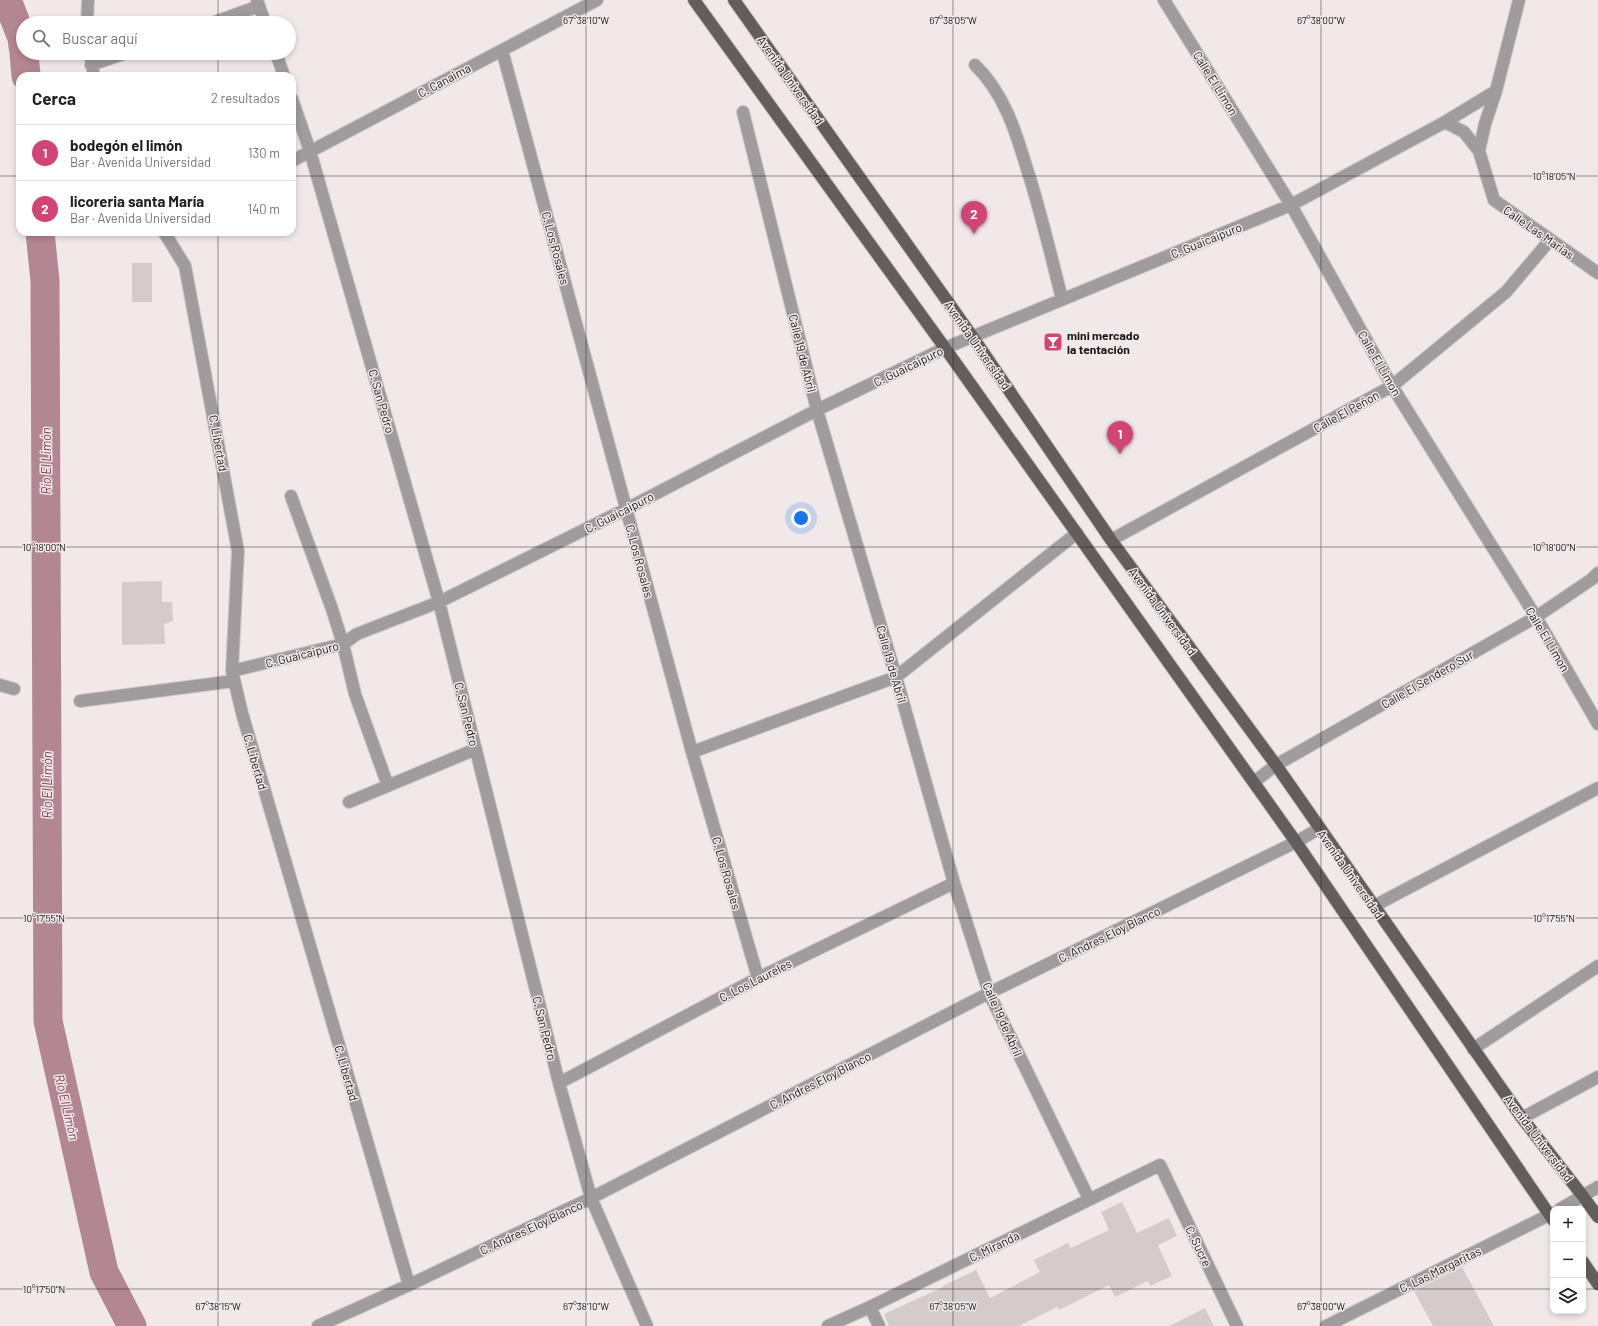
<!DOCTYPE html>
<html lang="es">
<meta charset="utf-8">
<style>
body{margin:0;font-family:Barlow,sans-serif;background:#f2f2f2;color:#222}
.controls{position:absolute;right:12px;bottom:12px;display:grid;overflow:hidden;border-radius:8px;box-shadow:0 2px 6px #0003}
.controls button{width:36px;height:36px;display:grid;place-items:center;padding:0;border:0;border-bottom:1px solid #e0e0e0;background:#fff;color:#222;font:20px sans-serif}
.you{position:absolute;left:801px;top:518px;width:14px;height:14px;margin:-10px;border:3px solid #fff;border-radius:50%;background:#1a73e8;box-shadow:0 0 0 6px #1a73e833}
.badge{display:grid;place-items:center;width:26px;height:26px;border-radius:50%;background:#d14475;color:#fff;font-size:13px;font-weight:700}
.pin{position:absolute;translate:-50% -33px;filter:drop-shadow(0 1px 2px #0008)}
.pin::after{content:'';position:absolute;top:21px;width:14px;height:12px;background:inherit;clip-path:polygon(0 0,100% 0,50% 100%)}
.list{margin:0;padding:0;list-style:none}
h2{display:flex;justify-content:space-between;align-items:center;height:52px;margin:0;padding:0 16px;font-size:17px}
h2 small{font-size:13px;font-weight:400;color:#767676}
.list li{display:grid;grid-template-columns:26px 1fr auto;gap:12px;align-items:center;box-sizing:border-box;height:56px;padding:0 16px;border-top:1px solid #e0e0e0}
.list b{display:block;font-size:15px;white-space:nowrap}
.list p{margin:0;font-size:13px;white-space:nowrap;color:#767676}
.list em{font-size:13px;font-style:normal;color:#767676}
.icon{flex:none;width:22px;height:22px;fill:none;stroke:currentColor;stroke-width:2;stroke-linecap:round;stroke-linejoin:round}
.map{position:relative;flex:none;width:1598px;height:1326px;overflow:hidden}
.search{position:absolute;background:#fff;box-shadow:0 2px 6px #0003;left:16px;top:16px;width:280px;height:44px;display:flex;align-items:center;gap:10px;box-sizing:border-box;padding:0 14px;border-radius:22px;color:#767676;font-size:15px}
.panel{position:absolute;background:#fff;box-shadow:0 2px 6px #0003;left:16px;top:72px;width:280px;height:164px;border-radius:12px}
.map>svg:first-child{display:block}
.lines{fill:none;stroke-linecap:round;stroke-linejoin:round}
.river{stroke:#b38791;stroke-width:29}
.building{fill:#d3cbcc}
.street-casing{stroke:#cec6c8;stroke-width:14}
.primary-casing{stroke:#cec6c8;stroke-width:14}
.street{stroke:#a09c9d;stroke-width:12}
.primary{stroke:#635d5e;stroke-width:12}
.ticks{fill:none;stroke:#181515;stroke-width:1;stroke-opacity:0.45}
.labels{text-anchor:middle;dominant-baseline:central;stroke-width:3;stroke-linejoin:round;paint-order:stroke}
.street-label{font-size:12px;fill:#181515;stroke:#f1e8ea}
.poi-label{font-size:12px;font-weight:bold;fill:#181515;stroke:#f1e8ea;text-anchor:start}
.water-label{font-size:13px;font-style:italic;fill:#7b4050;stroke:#f1e8ea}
.ticks-label{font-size:10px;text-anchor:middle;fill:#181515;stroke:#f1e8ea;stroke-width:3;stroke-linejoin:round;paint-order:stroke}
</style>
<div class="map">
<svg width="1598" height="1326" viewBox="0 0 1598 1326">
<rect width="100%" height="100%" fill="#f1e8ea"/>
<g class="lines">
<path class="river" d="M7 0 22 38 23 47
M24 53 26 76
M40 232 45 281 48 1021 104 1272 132 1326"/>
</g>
<path class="building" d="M132 263H152V302H132Z
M162 581V602H172L173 621 164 624 165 644 122 645V582Z
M1122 1202 1137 1233 1169 1218 1177 1236 1158 1245 1172 1276 1150 1286 1148 1281 1115 1297 1109 1285 1059 1310 1057 1307 1019 1326H889L884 1314 943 1287V1286L976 1270 990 1298 1040 1272 1034 1260 1068 1243 1071 1248 1109 1230 1101 1212Z
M1462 1267 1494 1326H1433L1414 1291Z
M1205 1308 1214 1326H1169Z"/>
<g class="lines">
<defs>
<path id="street" d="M257 0 265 23
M1164 0 1291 205 1392 386 1536 617 1598 724
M87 23 88 0
M212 23 259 6
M502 50 692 752 758 978
M90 53 94 76
M276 53 284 76
M91 65 126 53
M975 65C1004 93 1016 132 1027 169 1041 212 1051 256 1062 299
M1496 91 1485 124 1479 151 1494 200 1598 273
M292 99 310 151 439 602 559 1083 591 1198 647 1326
M743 112 817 410 896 677 954 883 989 993 1089 1199
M1445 122 1464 132 1479 151
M292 161 597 0
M164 232 185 266 238 551 232 671 242 713 409 1285
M291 496 332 609 343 644 355 694 388 786
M1111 540 1392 386 1506 292 1550 240
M232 671 343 644 357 634 439 602 626 509 817 410 945 348 1291 205 1445 122 1496 91 1519 0
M0 685 14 689
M80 701 234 681
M692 752 896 677 1077 533
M1254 782 1276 765 1536 617 1592 579 1598 573
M349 802 476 749
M1374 906 1598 788
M1473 1049 1598 966
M559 1083 758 978 954 883
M1522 1118 1598 1077
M1560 1209 1598 1187
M870 1307 879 1326
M318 1326 409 1285 591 1198 989 993 1296 842 1320 828
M828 1326 870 1307 1160 1165 1237 1326
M1326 1326 1553 1213"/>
<path id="primary" d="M694 0 945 348 1296 842 1553 1220
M734 0 972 336 1111 540 1276 765 1522 1118 1582 1195 1598 1217
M1583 1262 1598 1284"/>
</defs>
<use href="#street" class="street-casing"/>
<use href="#primary" class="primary-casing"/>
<use href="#street" class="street"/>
<use href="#primary" class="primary"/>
</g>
<path class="ticks" d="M218 0V23M586 0V1326M953 0V1326M1321 0V1326M218 53V76M0 176H20M292 176H1598M218 232V1326M0 547H1598M0 918H1598M0 1289H1553M1583 1289H1598"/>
<defs>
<symbol id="bar-square" viewBox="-11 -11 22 22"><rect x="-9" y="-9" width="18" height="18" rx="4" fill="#d14475" stroke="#f1e8ea"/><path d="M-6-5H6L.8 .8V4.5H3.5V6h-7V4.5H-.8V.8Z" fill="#fff"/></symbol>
</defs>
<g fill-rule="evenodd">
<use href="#bar-square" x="1042" y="331" width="22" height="22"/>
</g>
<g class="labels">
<g class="street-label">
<text transform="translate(444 80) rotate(-28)">C. Canaima</text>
<text transform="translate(791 80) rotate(55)">Avenida Universidad</text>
<text transform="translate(1216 83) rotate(58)">Calle El Limon</text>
<text transform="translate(1539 232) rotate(35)">Calle Las Marias</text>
<text transform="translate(1206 240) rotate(-22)">C. Guaicaipuro</text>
<text transform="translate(556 248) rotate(75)">C. Los Rosales</text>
<text transform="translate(978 345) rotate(55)">Avenida Universidad</text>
<text transform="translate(803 353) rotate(76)">Calle 19 de Abril</text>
<text transform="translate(1380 363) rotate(60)">Calle El Limon</text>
<text transform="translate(908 366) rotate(-26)">C. Guaicaipuro</text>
<text transform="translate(382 401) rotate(74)">C. San Pedro</text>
<text transform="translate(1346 411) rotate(-29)">Calle El Peñon</text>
<text transform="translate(219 443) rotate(80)">C. Libertad</text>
<text transform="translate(619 512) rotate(-27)">C. Guaicaipuro</text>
<text transform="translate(640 561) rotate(75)">C. Los Rosales</text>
<text transform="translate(1163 611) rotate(54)">Avenida Universidad</text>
<text transform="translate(1548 639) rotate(59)">Calle El Limon</text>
<text transform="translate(302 654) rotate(-14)">C. Guaicaipuro</text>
<text transform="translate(892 664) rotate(74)">Calle 19 de Abril</text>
<text transform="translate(1427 679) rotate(-30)">Calle El Sendero Sur</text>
<text transform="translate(467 714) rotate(76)">C. San Pedro</text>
<text transform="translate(256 762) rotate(74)">C. Libertad</text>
<text transform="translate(727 873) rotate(74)">C. Los Rosales</text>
<text transform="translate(1351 874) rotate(55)">Avenida Universidad</text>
<text transform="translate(1109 934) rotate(-26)">C. Andres Eloy Blanco</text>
<text transform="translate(755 980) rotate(-27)">C. Los Laureles</text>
<text transform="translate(1003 1019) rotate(66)">Calle 19 de Abril</text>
<text transform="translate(545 1028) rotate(76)">C. San Pedro</text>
<text transform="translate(347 1073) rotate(74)">C. Libertad</text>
<text transform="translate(820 1080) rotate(-27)">C. Andres Eloy Blanco</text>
<text transform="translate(1539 1138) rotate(53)">Avenida Universidad</text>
<text transform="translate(531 1227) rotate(-25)">C. Andres Eloy Blanco</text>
<text transform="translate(994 1246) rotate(-26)">C. Miranda</text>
<text transform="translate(1199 1246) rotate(64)">C. Sucre</text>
<text transform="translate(1440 1269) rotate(-26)">C. Las Margaritas</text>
</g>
<g class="poi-label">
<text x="1067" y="335">mini mercado<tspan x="1067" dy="14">la tentación</tspan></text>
</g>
<g class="water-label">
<text transform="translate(46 461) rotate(-90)">Río El Limón</text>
<text transform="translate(47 785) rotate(-90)">Río El Limón</text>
<text transform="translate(67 1107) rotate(77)">Río El Limón</text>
</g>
</g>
<g class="ticks-label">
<text x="586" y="24">67°38'10"W</text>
<text x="953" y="24">67°38'05"W</text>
<text x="1321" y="24">67°38'00"W</text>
<text x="1554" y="180">10°18'05"N</text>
<text x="44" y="551">10°18'00"N</text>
<text x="1554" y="551">10°18'00"N</text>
<text x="44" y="922">10°17'55"N</text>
<text x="1554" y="922">10°17'55"N</text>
<text x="44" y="1293">10°17'50"N</text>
<text x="218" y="1310">67°38'15"W</text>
<text x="586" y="1310">67°38'10"W</text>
<text x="953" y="1310">67°38'05"W</text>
<text x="1321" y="1310">67°38'00"W</text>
</g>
</svg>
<div class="controls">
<button>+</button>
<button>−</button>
<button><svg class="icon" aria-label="layers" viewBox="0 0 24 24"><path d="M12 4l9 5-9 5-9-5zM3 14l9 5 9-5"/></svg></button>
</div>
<div class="you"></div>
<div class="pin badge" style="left:1120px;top:454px">1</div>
<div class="pin badge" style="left:974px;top:234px">2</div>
<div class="search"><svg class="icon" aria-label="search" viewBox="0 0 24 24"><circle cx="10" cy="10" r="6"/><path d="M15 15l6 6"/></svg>Buscar aquí</div>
<section class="panel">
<h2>Cerca<small>2 resultados</small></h2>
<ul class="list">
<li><span class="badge">1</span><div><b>bodegón el limón</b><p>Bar · Avenida Universidad</p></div><em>130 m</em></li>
<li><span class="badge">2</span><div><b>licoreria santa María</b><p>Bar · Avenida Universidad</p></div><em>140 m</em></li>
</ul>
</section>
</div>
